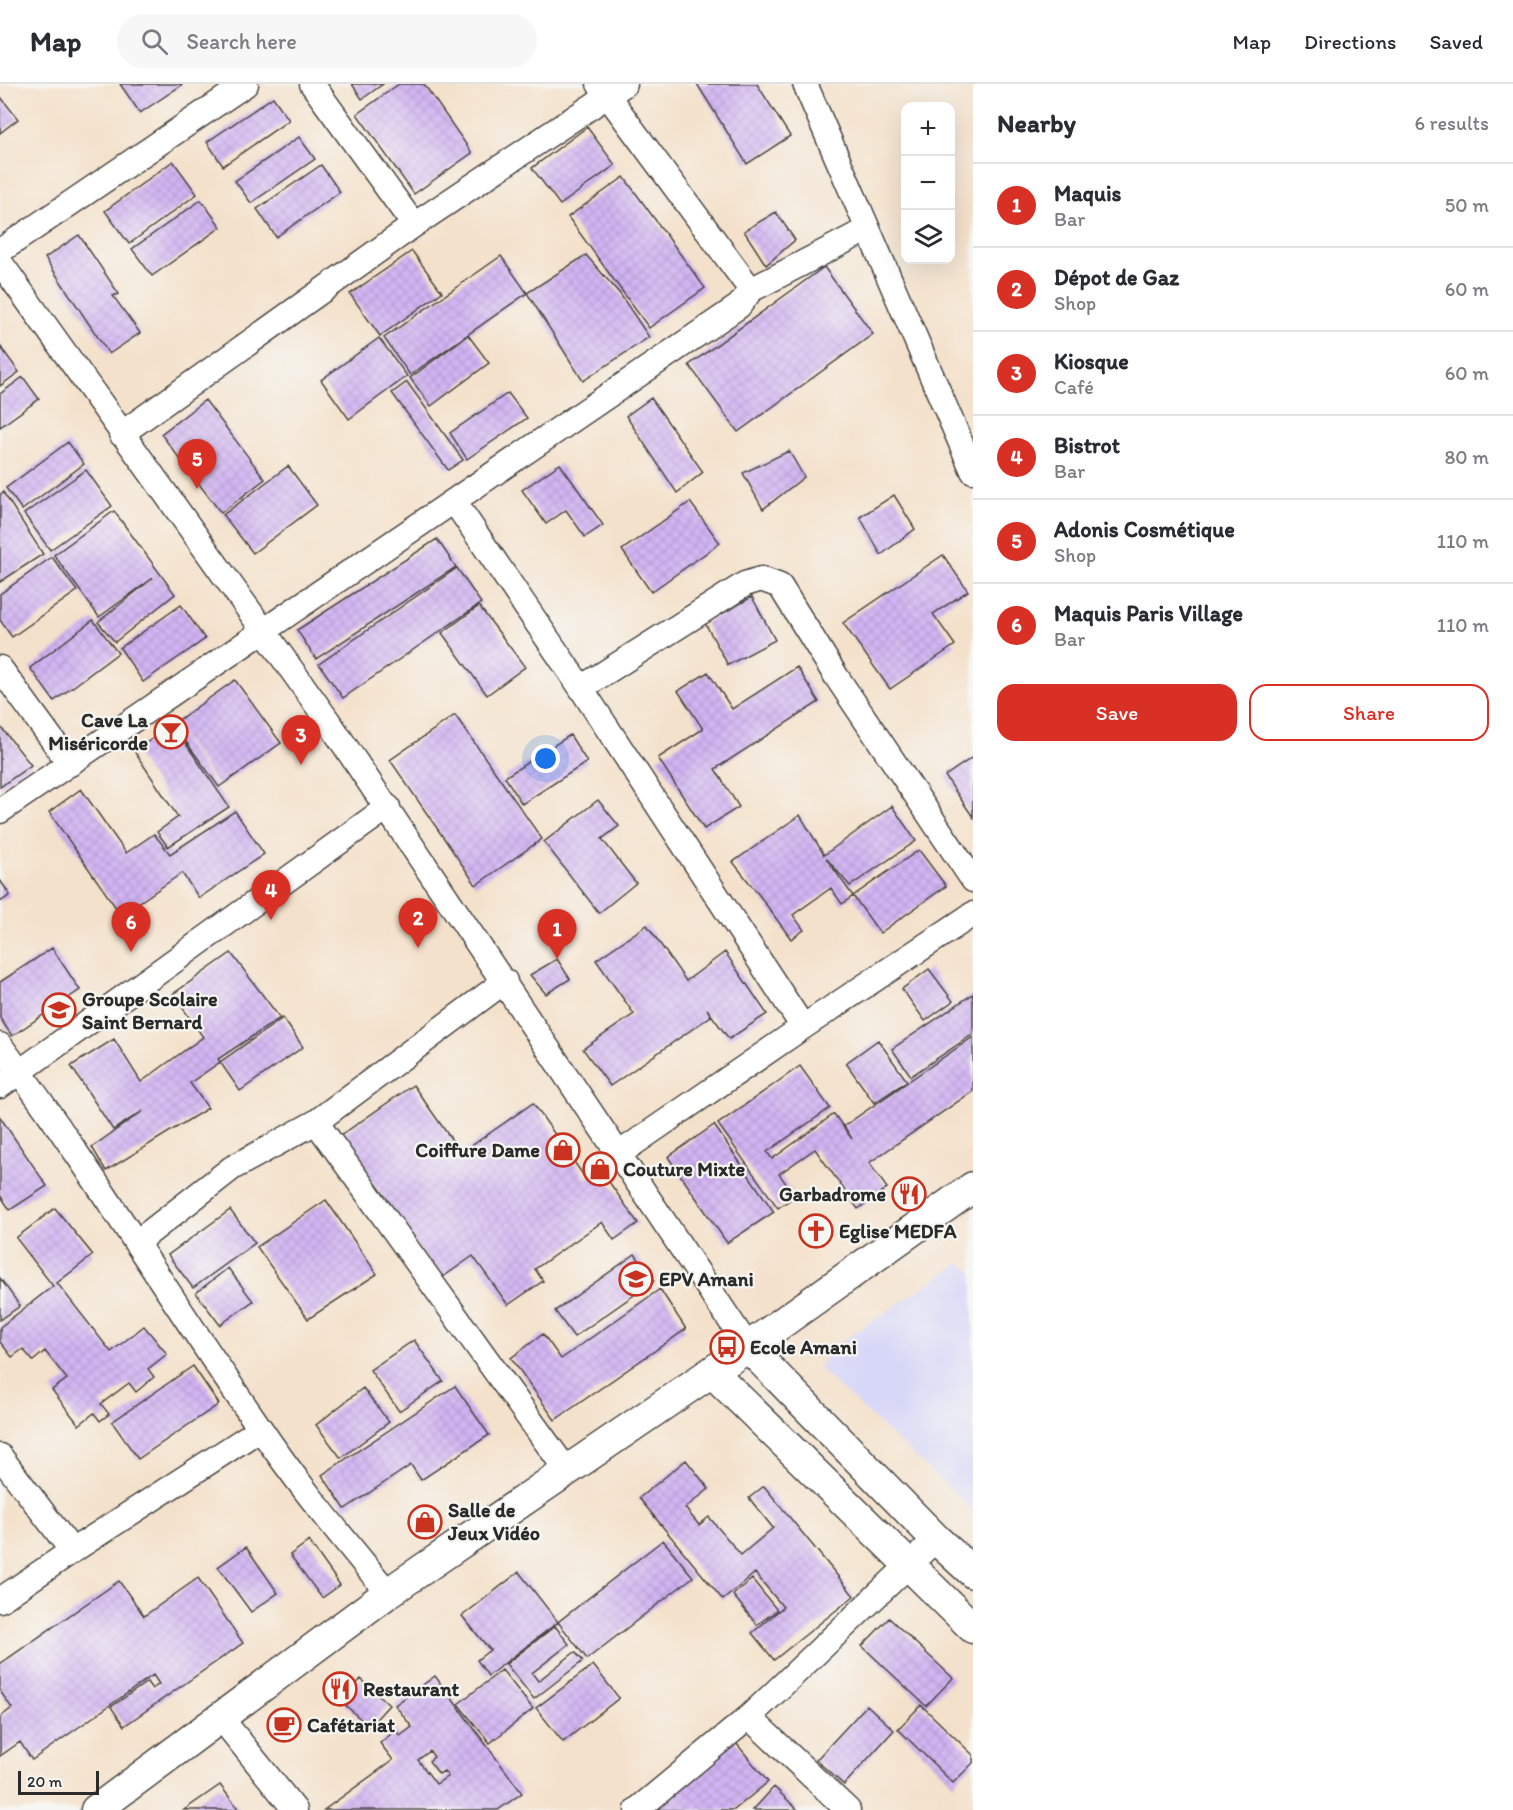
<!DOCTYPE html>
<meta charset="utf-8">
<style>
body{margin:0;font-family:Itim,sans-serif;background:#f7f7f7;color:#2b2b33}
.controls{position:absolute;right:18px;top:18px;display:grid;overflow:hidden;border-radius:12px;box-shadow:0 6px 24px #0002}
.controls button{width:54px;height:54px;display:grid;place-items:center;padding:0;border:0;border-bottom:2px solid #e1e1e2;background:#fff;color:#2b2b33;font:30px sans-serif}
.scale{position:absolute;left:18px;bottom:15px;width:81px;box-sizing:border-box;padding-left:6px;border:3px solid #2b2b2b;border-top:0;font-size:16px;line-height:21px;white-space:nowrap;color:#2b2b2b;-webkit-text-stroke:4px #f6f6f2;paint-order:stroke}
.you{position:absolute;left:546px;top:675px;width:21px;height:21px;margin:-15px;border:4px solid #fff;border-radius:50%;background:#1a73e8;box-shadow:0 0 0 9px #1a73e833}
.badge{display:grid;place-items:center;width:39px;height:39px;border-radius:50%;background:#d93025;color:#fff;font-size:20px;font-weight:700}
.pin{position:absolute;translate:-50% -50px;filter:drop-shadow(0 2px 3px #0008)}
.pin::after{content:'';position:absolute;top:32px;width:21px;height:18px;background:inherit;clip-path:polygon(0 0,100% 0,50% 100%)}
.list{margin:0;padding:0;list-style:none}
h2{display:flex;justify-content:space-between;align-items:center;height:78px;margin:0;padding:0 24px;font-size:26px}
h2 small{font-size:20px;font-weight:400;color:#7c7c81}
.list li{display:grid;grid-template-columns:39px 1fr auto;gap:18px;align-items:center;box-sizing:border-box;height:84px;padding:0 24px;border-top:2px solid #e1e1e2}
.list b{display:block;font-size:22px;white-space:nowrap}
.list p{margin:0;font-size:20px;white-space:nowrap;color:#7c7c81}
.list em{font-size:20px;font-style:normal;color:#7c7c81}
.actions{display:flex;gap:12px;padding:18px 24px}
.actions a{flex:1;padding:14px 0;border:2px solid #d93025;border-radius:18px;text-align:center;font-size:21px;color:#d93025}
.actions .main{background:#d93025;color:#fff}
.icon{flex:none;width:33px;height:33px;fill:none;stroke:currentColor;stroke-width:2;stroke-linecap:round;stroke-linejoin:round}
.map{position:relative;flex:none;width:973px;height:1726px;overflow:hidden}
header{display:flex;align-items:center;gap:36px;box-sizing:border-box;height:84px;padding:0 30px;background:#fff;border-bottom:2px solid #e1e1e2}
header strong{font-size:28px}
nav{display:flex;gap:33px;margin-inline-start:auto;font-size:21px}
.search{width:420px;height:54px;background:#f7f7f7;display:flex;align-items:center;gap:15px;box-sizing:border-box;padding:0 21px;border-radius:33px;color:#7c7c81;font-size:22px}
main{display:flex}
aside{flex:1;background:#fff}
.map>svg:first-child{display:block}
.built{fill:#d7d7f8}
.building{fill:url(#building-cross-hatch);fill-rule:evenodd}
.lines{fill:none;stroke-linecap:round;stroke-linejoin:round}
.minor-casing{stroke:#494643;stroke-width:27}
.tertiary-casing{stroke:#494643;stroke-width:33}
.minor{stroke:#fff;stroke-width:24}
.tertiary{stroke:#fff;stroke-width:30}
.labels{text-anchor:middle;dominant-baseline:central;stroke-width:4.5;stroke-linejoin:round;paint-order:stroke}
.poi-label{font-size:20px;font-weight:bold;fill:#2b2b2b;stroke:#f6f6f2;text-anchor:start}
</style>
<header>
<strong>Map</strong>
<div class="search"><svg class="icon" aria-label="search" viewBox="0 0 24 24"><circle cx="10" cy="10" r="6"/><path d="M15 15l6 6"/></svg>Search here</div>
<nav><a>Map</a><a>Directions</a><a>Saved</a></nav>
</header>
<main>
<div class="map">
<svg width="973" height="1726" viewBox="0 0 973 1726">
<defs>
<pattern id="building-cross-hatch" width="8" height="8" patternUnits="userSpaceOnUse" patternTransform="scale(1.5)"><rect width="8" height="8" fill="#d2b4f3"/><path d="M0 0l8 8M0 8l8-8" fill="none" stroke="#b49bd0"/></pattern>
</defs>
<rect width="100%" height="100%" fill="#f6f6f2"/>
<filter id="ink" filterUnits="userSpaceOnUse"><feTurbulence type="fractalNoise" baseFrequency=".0167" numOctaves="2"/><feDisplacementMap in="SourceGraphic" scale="12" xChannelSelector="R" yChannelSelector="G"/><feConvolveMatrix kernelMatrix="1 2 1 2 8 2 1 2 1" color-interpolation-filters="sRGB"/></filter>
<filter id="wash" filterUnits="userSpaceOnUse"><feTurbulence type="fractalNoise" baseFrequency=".008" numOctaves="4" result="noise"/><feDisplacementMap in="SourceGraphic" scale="24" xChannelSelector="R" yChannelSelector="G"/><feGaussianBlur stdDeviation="1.35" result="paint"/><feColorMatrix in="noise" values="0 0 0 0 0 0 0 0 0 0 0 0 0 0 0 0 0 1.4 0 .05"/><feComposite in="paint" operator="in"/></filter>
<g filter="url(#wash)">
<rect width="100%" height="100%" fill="#f4e1cb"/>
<path class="built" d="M960 1179 973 1189V1426L818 1284 832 1264Z"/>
<g id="blocks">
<path class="building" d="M120 0H183L140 29Z
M352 0H383L362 15Z
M399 0H424L472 69 414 110 357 30Z
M697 0H757L790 52 747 80Z
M0 12 18 35 0 49Z
M273 13 289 36 223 82 207 58Z
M587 43 615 81 560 121 532 84Z
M299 53 315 75 251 119 235 97Z
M173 77 197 110 129 160 105 127Z
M321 81 340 108 276 153 257 125Z
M624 93 705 204 649 244 568 133Z
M201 116 221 143 152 192 132 165Z
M776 128 795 156 766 181 744 147Z
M79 151 119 210 113 212 140 249 109 270 45 174Z
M412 167 442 208 380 252 350 210Z
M586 171 620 210 649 253 583 297 527 209Z
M501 172 527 209 410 291 384 254Z
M824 183 873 250 738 348 689 281Z
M468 251 489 279 431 322 410 294Z
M379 254 407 292 349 335 321 296Z
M0 262 19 288 0 302Z
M23 293 39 315 0 343V310Z
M407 298 463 376 448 386 392 309Z
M508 309 527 334 467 375 450 349Z
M651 314 703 388 677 409 626 332Z
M205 316 265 395 221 429 161 350Z
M68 358 84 380 22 426 6 404Z
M789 367 804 393 763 425 743 389Z
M560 380 603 441 585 453 566 426 546 440 522 406Z
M288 382 317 421 253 469 223 431Z
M86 386 112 422 50 466 24 430Z
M3 408 43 470 0 498V411Z
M894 411 915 445 881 471 860 433Z
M690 418 720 459 651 508 622 466Z
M114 427 175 510 115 558 98 538 153 494 99 533 54 471Z
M437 455 456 483 316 575 297 546Z
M943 471 968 507 933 530 955 561 890 605 843 539Z
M52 473 77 507 12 553 0 536V510Z
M457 484 481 519 343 614 319 580Z
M752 513 775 556 728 581 705 539Z
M181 521 205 555 143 598 120 564Z
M479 522 525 583 487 611 442 549Z
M93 536 118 569 54 617 30 584Z
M797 583 819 618 715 685 739 723 704 745 658 674 703 645 678 607 708 588 732 625Z
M235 596 281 659 219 703 173 640Z
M455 631 542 755 476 801 390 676Z
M173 641 229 723 168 763 157 748 178 733 134 667Z
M0 642 31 681 0 703Z
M570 651 587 678 522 720 505 693Z
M973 673V733L945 692Z
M81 705 126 769 154 750 170 770 235 727 264 770 199 814 182 789 121 831 49 728Z
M598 716 619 742 602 755 636 799 599 829 544 758Z
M892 722 916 757 850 802 826 774 853 812 842 820 831 804 793 831 804 846 791 855 762 815 733 778 800 731 824 771Z
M919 766 946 802 880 849 853 812Z
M0 796 10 811 0 818Z
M647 841 686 897 725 868 767 930 729 955 707 925 711 932 610 1002 583 965 634 930 596 876Z
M52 864 80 906 12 952 0 934V898Z
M231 869 280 934 218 975 220 978 190 999 208 1024 106 1087 92 1063 143 1027 113 1046 71 982 114 955 141 998 203 953 173 910Z
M557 875 570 895 546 910 530 891Z
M929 885 953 917 925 937 902 905Z
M973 910V950L911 992 892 965Z
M283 934 303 963 240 1007 220 978Z
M973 953V1007L869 1079 887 1104 858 1125 815 1065 779 1090 795 1112 778 1124 718 1040 800 982 830 1024 767 1068 772 1075 834 1030 852 1055 844 1042Z
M878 956 907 997 874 1019 846 979Z
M413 1001 461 1069 533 1019 586 1095 600 1085 638 1139 614 1156 602 1138 535 1185 543 1197 508 1221 473 1172 440 1195 340 1052Z
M0 1033 47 1102 10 1126 0 1111Z
M714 1041 774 1128 727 1159 668 1073Z
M326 1116 377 1190 308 1235 257 1163Z
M55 1124 93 1171 57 1199 111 1268 144 1242 167 1270 148 1285 154 1293 136 1308 129 1299 101 1320 109 1330 100 1337 94 1329 79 1341 52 1306 67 1295 45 1267 33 1277 23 1265 12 1273 0 1258V1243L53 1202 16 1154Z
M230 1126 255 1159 193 1204 168 1171Z
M635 1170 654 1197 574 1253 555 1227Z
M228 1184 253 1217 220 1241 196 1209Z
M0 1194 20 1222 0 1236Z
M660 1205 686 1245 555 1336 511 1274 543 1250 561 1275Z
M414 1256 443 1297 399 1327 370 1286Z
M193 1282 219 1320 138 1375 112 1338Z
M455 1302 489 1351 421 1396 411 1381 345 1425 322 1391Z
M363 1304 389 1338 341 1374 316 1341Z
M686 1376 709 1405 685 1424 699 1441 709 1433 741 1471 773 1444 749 1414 764 1402 854 1512 774 1576 752 1549 783 1523 755 1489 723 1516 639 1414Z
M663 1456 693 1493 587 1575 558 1538Z
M309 1457 340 1501 322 1514 290 1471Z
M246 1463 278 1509 251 1528 218 1483Z
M519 1488 558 1538 488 1592 477 1576 490 1566 462 1532Z
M198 1494 243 1559 124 1642 111 1623 147 1598 152 1605 159 1600 153 1591 32 1676 20 1658 0 1672V1633L12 1624 0 1607V1580L119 1497 144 1532Z
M752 1495 777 1526 757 1541 733 1511Z
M889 1534 953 1594 926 1622 862 1562Z
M555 1542 569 1560 532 1589 538 1597 575 1568 583 1577 534 1615 506 1580Z
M593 1581 619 1614 563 1658 536 1624Z
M502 1586 533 1625 490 1659 458 1620Z
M435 1592 522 1709 498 1726H324L393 1676 380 1659 396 1646 400 1652 412 1643 395 1621ZM430 1667 434 1673 429 1677 439 1690 444 1687 448 1692 436 1700 418 1676Z
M361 1595 389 1621 369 1643 341 1617Z
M867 1621 894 1646 844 1701 816 1676Z
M921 1621 973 1671V1679L953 1699 898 1645Z
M732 1654 768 1698 734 1726H652Z
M220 1701 239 1726H184Z
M774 1703 798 1726H753Z"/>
</g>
</g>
<g filter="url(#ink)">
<use href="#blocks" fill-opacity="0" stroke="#494643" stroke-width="1.5"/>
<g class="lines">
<defs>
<path id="minor" d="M312 0 414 141
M805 0 973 387
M0 167 246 0
M0 178 331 641 748 1263
M751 206 868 145
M121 350 414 141 625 0
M454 417 581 604 803 943
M0 584 70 680
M581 604 745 500 761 495 780 502 836 592 973 796
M0 727 739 222 751 206 599 0
M505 897 316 1038 567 1387
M0 961C92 1085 172 1218 260 1344 299 1402 344 1455 388 1509
M0 1002 388 723
M620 1069 803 943 973 830
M136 1159 232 1084 316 1038
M0 1372 72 1467
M0 1516 72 1467 260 1345
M749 1633 848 1726
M221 1634 295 1726
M637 1726 749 1633 936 1455"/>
<path id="tertiary" d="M748 1263 936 1455 973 1489
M712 1288 973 1544
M96 1726 388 1509 748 1263 973 1103"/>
</defs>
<use href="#minor" class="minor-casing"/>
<use href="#tertiary" class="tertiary-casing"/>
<use href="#minor" class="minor"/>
<use href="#tertiary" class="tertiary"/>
</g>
</g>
<defs>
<symbol id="bar-ring" viewBox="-11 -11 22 22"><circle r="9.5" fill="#f6f6f2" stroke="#c8321e" stroke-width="1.5"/><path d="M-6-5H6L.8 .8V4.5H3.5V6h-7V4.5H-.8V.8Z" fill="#c8321e"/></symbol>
<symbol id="school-ring" viewBox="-11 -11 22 22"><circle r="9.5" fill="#f6f6f2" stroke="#c8321e" stroke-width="1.5"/><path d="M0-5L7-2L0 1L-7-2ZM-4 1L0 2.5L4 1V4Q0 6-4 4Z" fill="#c8321e"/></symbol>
<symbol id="shop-ring" viewBox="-11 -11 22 22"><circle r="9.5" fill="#f6f6f2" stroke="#c8321e" stroke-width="1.5"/><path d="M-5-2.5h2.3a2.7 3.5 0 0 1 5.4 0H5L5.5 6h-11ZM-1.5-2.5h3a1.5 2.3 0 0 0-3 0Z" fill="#c8321e"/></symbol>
<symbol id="restaurant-ring" viewBox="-11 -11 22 22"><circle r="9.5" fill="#f6f6f2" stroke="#c8321e" stroke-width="1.5"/><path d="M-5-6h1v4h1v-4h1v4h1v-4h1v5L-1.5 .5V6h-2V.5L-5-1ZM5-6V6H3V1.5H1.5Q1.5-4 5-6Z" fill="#c8321e"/></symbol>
<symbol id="church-ring" viewBox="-11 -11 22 22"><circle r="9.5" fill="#f6f6f2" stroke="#c8321e" stroke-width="1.5"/><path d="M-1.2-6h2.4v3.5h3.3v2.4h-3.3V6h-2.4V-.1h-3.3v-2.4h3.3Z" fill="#c8321e"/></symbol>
<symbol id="bus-ring" viewBox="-11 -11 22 22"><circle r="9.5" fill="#f6f6f2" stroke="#c8321e" stroke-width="1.5"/><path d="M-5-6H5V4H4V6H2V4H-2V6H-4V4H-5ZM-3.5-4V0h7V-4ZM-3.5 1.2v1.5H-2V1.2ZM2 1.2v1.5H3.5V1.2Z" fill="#c8321e"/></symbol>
<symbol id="cafe-ring" viewBox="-11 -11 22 22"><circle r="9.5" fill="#f6f6f2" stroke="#c8321e" stroke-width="1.5"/><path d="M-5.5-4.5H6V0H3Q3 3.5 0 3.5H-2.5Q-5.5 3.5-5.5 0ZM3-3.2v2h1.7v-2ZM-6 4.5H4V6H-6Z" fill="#c8321e"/></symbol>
</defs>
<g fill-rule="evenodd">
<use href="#bar-ring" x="152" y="629" width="38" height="38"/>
<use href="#school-ring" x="40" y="907" width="38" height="38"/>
<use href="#shop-ring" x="544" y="1047" width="38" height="38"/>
<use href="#shop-ring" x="581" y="1066" width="38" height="38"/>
<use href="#restaurant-ring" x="890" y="1091" width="38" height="38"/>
<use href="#church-ring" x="797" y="1128" width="38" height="38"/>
<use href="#school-ring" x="617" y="1176" width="38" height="38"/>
<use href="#bus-ring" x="708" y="1244" width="38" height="38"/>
<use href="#shop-ring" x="406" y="1419" width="38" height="38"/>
<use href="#restaurant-ring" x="321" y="1586" width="38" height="38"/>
<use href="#cafe-ring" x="265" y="1622" width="38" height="38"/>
</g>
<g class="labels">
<g class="poi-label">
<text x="148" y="636" text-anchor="end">Cave La<tspan x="148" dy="23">Miséricorde</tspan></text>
<text x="82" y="915">Groupe Scolaire<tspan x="82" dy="23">Saint Bernard</tspan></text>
<text x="540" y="1066" text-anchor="end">Coiffure Dame</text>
<text x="623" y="1085">Couture Mixte</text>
<text x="886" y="1110" text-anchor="end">Garbadrome</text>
<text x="839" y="1147">Eglise MEDFA</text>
<text x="659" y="1195">EPV Amani</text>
<text x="750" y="1263">Ecole Amani</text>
<text x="448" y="1426">Salle de<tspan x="448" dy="23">Jeux Vidéo</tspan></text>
<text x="363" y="1605">Restaurant</text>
<text x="307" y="1641">Cafétariat</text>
</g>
</g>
</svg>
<div class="controls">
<button>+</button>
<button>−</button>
<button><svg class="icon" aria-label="layers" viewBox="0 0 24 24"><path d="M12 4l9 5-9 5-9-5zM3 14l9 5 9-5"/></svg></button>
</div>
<div class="scale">20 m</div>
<div class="you"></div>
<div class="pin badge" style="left:557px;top:875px">1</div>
<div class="pin badge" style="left:418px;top:864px">2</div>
<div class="pin badge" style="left:301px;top:681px">3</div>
<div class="pin badge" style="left:271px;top:836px">4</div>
<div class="pin badge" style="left:197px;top:405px">5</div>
<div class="pin badge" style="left:131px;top:868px">6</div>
</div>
<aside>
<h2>Nearby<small>6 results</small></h2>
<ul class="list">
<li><span class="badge">1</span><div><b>Maquis</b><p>Bar</p></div><em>50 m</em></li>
<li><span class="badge">2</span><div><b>Dépot de Gaz</b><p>Shop</p></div><em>60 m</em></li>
<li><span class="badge">3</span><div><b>Kiosque</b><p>Café</p></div><em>60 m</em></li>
<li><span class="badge">4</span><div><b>Bistrot</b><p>Bar</p></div><em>80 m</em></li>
<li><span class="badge">5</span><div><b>Adonis Cosmétique</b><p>Shop</p></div><em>110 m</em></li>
<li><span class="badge">6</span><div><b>Maquis Paris Village</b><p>Bar</p></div><em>110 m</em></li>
</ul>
<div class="actions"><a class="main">Save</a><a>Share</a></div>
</aside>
</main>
